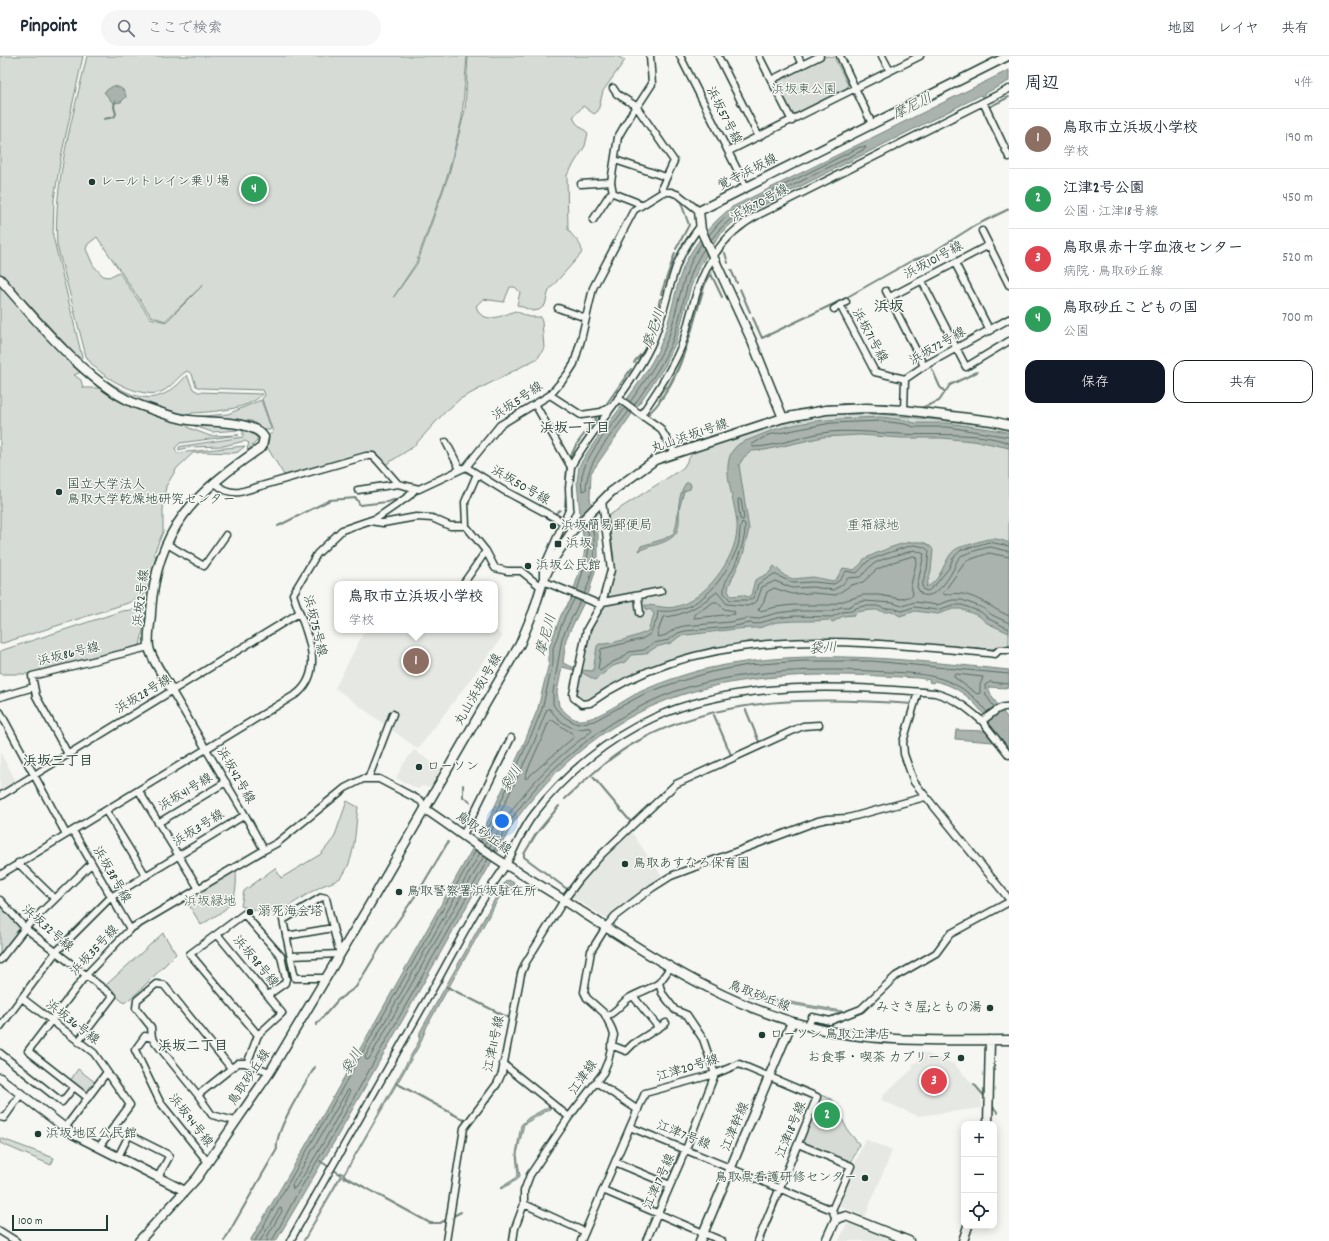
<!DOCTYPE html>
<html lang="ja">
<meta charset="utf-8">
<style>
body{margin:0;font-family:Dekko,"Klee One",sans-serif;background:#f6f6f7;color:#1f2937}
.controls{position:absolute;right:12px;bottom:12px;display:grid;overflow:hidden;border-radius:8px;box-shadow:0 2px 10px #0003}
.controls button{width:36px;height:36px;display:grid;place-items:center;padding:0;border:0;border-bottom:1px solid #e0e1e3;background:#fff;color:#1f2937;font:20px sans-serif}
.scale{position:absolute;left:12px;bottom:10px;width:96px;box-sizing:border-box;padding-left:4px;border:2px solid #1f3d34;border-top:0;font-size:11px;line-height:14px;white-space:nowrap;color:#1f3d34;-webkit-text-stroke:3px #f6f6f2;paint-order:stroke}
.you{position:absolute;left:502px;top:765px;width:14px;height:14px;margin:-10px;border:3px solid #fff;border-radius:50%;background:#1a73e8;box-shadow:0 0 0 6px #1a73e833}
.badge{display:grid;place-items:center;width:26px;height:26px;border-radius:50%;background:#111827;color:#fff;font-size:13px;font-weight:700}
.pin{position:absolute;translate:-50% -50%;border:2px solid #fff;box-shadow:0 1px 4px #0006}
.popup{position:absolute;left:334px;top:525px;width:164px;height:52px;box-sizing:border-box;display:grid;place-content:center;border-radius:8px;background:#fff;filter:drop-shadow(0 1px 3px #0005);font-size:13px;white-space:nowrap;color:#747a83}
.popup b{font-size:15px;color:#1f2937}
.popup::after{content:'';position:absolute;left:50%;top:100%;margin-left:-8px;border:8px solid transparent;border-top-color:#fff}
.list{margin:0;padding:0;list-style:none}
h2{display:flex;justify-content:space-between;align-items:center;height:52px;margin:0;padding:0 16px;font-size:17px}
h2 small{font-size:13px;font-weight:400;color:#747a83}
.list li{display:grid;grid-template-columns:26px 1fr auto;gap:12px;align-items:center;box-sizing:border-box;height:60px;padding:0 16px;border-top:1px solid #e0e1e3}
.list b{display:block;font-size:15px;white-space:nowrap}
.list p{margin:0;font-size:13px;white-space:nowrap;color:#747a83}
.list em{font-size:13px;font-style:normal;color:#747a83}
.actions{display:flex;gap:8px;padding:12px 16px}
.actions a{flex:1;padding:9px 0;border:1px solid #111827;border-radius:12px;text-align:center;font-size:14px;color:#111827}
.actions .main{background:#111827;color:#fff}
.icon{flex:none;width:22px;height:22px;fill:none;stroke:currentColor;stroke-width:2;stroke-linecap:round;stroke-linejoin:round}
.map{position:relative;flex:none;width:1009px;height:1185px;overflow:hidden}
header{display:flex;align-items:center;gap:24px;box-sizing:border-box;height:56px;padding:0 20px;background:#fff;border-bottom:1px solid #e0e1e3}
header strong{font-size:19px}
nav{display:flex;gap:22px;margin-inline-start:auto;font-size:14px}
.search{width:280px;height:36px;background:#f6f6f7;display:flex;align-items:center;gap:10px;box-sizing:border-box;padding:0 14px;border-radius:22px;color:#747a83;font-size:15px}
main{display:flex}
aside{flex:1;background:#fff}
.map>svg:first-child{display:block}
.built{fill:#e6e8e4}
.green{fill:#d6dbd6;stroke:#7a8c85;fill-rule:evenodd}
.water{fill:#aab3ae;stroke:#72847d}
.lines{fill:none;stroke-linecap:round;stroke-linejoin:round}
.shore{stroke:#576c65;stroke-width:1}
.stream{stroke:#72847d;stroke-width:2}
.street-casing{stroke:#1f3d34;stroke-width:9}
.secondary-casing{stroke:#1f3d34;stroke-width:11}
.street{stroke:#f6f6f2;stroke-width:6}
.secondary{stroke:#f6f6f2;stroke-width:8}
.poi-dot{fill:#1f3d34;stroke:#f6f6f2;stroke-width:1.5}
.labels{text-anchor:middle;dominant-baseline:central;stroke-width:3;stroke-linejoin:round;paint-order:stroke}
.park-label{font-size:13px;fill:#445d54;stroke:#f6f6f2}
.street-label{font-size:13px;fill:#1f3d34;stroke:#f6f6f2}
.poi-label{font-size:13px;fill:#1f3d34;stroke:#f6f6f2;text-anchor:start}
.water-label{font-size:14px;font-style:italic;fill:#425a52;stroke:#f6f6f2}
.neighbourhood-label{font-size:14px;font-weight:bold;fill:#1f3d34;stroke:#f6f6f2}
.quarter-label{font-size:15px;font-weight:bold;fill:#1f3d34;stroke:#f6f6f2}
</style>
<header>
<strong>Pinpoint</strong>
<div class="search"><svg class="icon" aria-label="search" viewBox="0 0 24 24"><circle cx="10" cy="10" r="6"/><path d="M15 15l6 6"/></svg>ここで検索</div>
<nav><a>地図</a><a>レイヤ</a><a>共有</a></nav>
</header>
<main>
<div class="map">
<svg width="1009" height="1185" viewBox="0 0 1009 1185">
<rect width="100%" height="100%" fill="#f6f6f2"/>
<filter id="ink" filterUnits="userSpaceOnUse"><feTurbulence type="fractalNoise" baseFrequency=".025" numOctaves="2"/><feDisplacementMap in="SourceGraphic" scale="8" xChannelSelector="R" yChannelSelector="G"/><feConvolveMatrix kernelMatrix="1 2 1 2 8 2 1 2 1" color-interpolation-filters="sRGB"/></filter>
<g filter="url(#ink)">
<path class="built" d="M365 574H495L503 580 418 693 335 632Z
M414 694 442 714 431 731 422 730 418 733 396 722 404 707Z
M0 696 17 727 0 738Z
M630 774 663 822 609 864 572 841 576 833 606 797Z
M922 996 954 1008 981 1037V1052L918 1060 881 1044 884 1038 914 1012 912 1009 918 1005Z
M865 1083 892 1095 865 1161 838 1149Z
M850 1167 892 1185H839L846 1169Z"/>
<path class="green" d="M0 0H83L61 101 54 143 53 180 82 301 80 304 0 217Z
M87 0H467L462 62 448 118 416 207 393 242 417 208 449 118 465 54 468 0H616L625 4 603 35 598 55 594 58 583 50 573 61 576 67 588 77 585 90 567 119 568 173C572 181 585 189 581 198L549 234 545 249 539 254 533 255 517 249 520 236 515 231H510L504 246 483 243 476 250 479 257C489 267 504 259 515 255L530 261H541L542 266 544 292 538 302 460 343 444 357 413 391 385 409 377 399 369 397 284 419 267 391 268 380 273 376 262 343 265 339 263 334 201 332 196 330 192 318 187 315C178 320 172 331 161 336 140 344 95 318 86 300L57 189C53 126 73 61 87 0ZM97 181 151 260 165 265 204 228 166 266 150 262 119 216 109 221 103 220 93 209 86 193 88 188Z
M827 0 834 1 848 29 846 34 795 60 791 58 776 29 778 25Z
M710 209 713 215C700 233 698 254 692 275 684 300 673 324 659 345L661 337 668 330 660 334 664 328Z
M0 227 81 316 74 319 81 324 83 332H100L139 354 185 367 189 372 210 380 239 379 180 387 175 392 177 397 245 390 238 396 234 397 204 396 193 397 177 412 166 430 163 453V476L154 497 156 501 149 536 128 547 0 588Z
M87 309C95 317 104 323 114 329 144 348 164 346 187 319L193 333 198 336 262 338C250 354 210 356 192 357L187 360C147 352 117 336 86 310Z
M261 344 271 372 270 374H264L252 365 192 361 228 358Z
M831 358H878L988 369 1009 375V590L991 593 861 583 751 585 678 601 620 626 587 646 580 644 577 639 578 626 590 575 604 552 614 502 608 460 683 412 693 396 775 369Z
M189 368C211 370 239 367 257 381V385L248 394 247 393 249 387 245 385 223 390 189 391 179 394V391L183 390 243 381V375L240 374 212 376Z
M140 553 146 558 140 590 28 618H0V595L122 555Z
M347 745 358 751C355 772 356 800 343 819 339 825 329 827 322 830 288 847 284 864 241 850L244 835 275 812 281 822 321 798 334 782Z
M236 814C238 850 229 851 201 869L186 844Z
M0 848 20 870V873L0 900Z
M163 877 176 898 136 938 124 947 105 930Z
M78 1013 96 1027 88 1038 70 1025Z
M821 1039 833 1044 848 1075 859 1088 851 1107 804 1087 803 1084Z
M0 1082 54 1102 51 1109 0 1087Z"/>
<path class="water" d="M1009 14V25L984 38 985 42 983 43 981 39 738 162 721 177 699 211 690 233 677 283 665 310 591 417 590 442 598 478V505L589 536 566 583 563 607 575 612 574 614 562 611 557 636 559 650C564 655 571 663 578 664 596 666 627 641 644 634 665 625 687 617 710 612 809 591 909 604 1009 614V632L988 631 992 641 1009 664V693L987 667 988 665C976 645 957 629 934 625L933 627 929 626 930 624 919 622C750 612 623 619 514 766L334 1086 276 1185H250L310 1082 489 763 525 685 538 652 549 607V592L561 559 570 545 583 505 586 486 583 480 580 458 577 426 579 410C601 372 633 341 654 302 670 274 672 242 683 212 693 188 712 167 732 151Z
M113 30C120 31 125 33 126 41L121 46 113 47 104 36Z
M881 361 906 364 914 367H948L1002 375 1009 377V392L982 386 942 382H901L860 379 823 381 765 394 752 395 744 401 739 409 749 473 743 499 729 529 728 535 731 540 743 539 748 541 751 539 755 524 769 517 774 510 785 520 793 523 813 521 833 525 837 522 843 512 854 514 861 508 864 503C879 496 923 474 933 494L931 515 926 531C939 527 943 509 950 499 955 492 960 491 968 489 985 484 991 479 1009 487V577L987 567 979 560 961 553H953L938 558 915 555 900 560 892 555C885 558 882 554 875 554 869 554 863 555 857 556L854 559 843 560 833 566 828 564C812 566 796 564 779 566 772 566 764 572 756 572 734 572 709 577 686 579L680 580 671 587 656 591 645 598 631 599 625 606 613 610 595 624 581 616V614L593 615 597 590 599 588C609 589 639 580 648 575L654 558 651 554 646 553 645 549C656 549 665 553 675 551 705 544 735 504 737 474 739 449 714 406 739 388 744 385 751 383 756 381 795 363 839 363 881 361Z
M686 427H690L691 430 690 433 684 435C683 440 681 445 680 450 678 461 682 475 671 482 662 489 649 489 639 495L641 490 664 483 674 477C680 462 676 440 686 427Z
M956 674 985 675 993 686 955 683Z
M509 824 514 827 512 834 505 831 427 970 420 988 344 1119 346 1120 344 1123 341 1121 304 1185H303L340 1120V1116L344 1118 419 985 420 976 496 841 505 826Z
M750 939 842 955V957L749 941Z
M550 1050V1053L524 1068 517 1098 520 1120 517 1124 501 1133 500 1132 516 1122 518 1119 516 1098 521 1069 528 1062Z"/>
<g class="lines">
<path class="shore" d="M709 179 720 166 734 154 860 91H866L865 93 736 158 718 175 711 184
M630 346C645 325 660 304 669 280 679 248 682 215 702 187
M634 349C649 328 664 307 673 283 684 253 685 220 704 193
M625 352C611 372 573 410 583 435L586 434C586 404 612 379 629 355
M1009 381 948 371H914L905 368 881 365 831 367 768 379 751 389 753 391C774 391 800 381 821 377 847 373 874 377 900 378 935 380 977 375 1009 387
M739 443 741 444 744 462 743 464 740 463 738 445Z
M1009 490 989 486 961 494 953 502 949 512 936 528 928 535 924 534 922 530 927 513 929 495C926 491 920 490 915 489 911 489 871 502 867 506 863 510 861 514 856 517L846 515 840 524 834 528 813 526 793 527 774 518 758 528 754 541 750 544H730L724 537C723 526 730 520 734 511 740 497 746 482 745 468L742 466C739 472 740 483 738 490 727 517 707 548 677 554 670 556 664 555 658 555L657 563 650 578 642 583 601 593 598 613 600 615 611 607 622 602 629 596 644 594 654 587 669 584 678 577 685 575 730 571 750 567 756 568 777 562 794 560 832 561 842 556 852 555 856 552 864 550H877L886 553 892 552 902 555 914 551 937 554 953 549H962L981 556 989 563 1009 573
M1009 495C1003 495 997 492 991 491 986 491 968 497 963 499 957 501 956 509 953 514 948 524 934 545 921 538L917 531 924 498 914 494C902 499 881 501 871 510 867 513 864 518 860 521L848 522 842 529 833 534 813 531 792 532 775 525 762 531 757 545 748 550 727 548 717 536C700 549 685 560 663 561L657 579 659 581 666 579 676 572 684 570 730 566 749 562 756 563 777 557 794 555H831L841 551H849L855 547 864 545 893 547 902 550 915 546 937 549 952 544H962L983 552 992 559 1009 567
M914 500 917 503 911 529 913 538 912 540 901 543 879 539H863L830 549H793L776 551 760 555 758 554 764 545 767 536 774 532 792 538 813 537 836 539 851 529 863 526 876 514 893 506Z
M1009 501 989 497 966 505 943 537 945 539C970 532 988 551 1009 560
M577 535 588 498 590 485 586 468
M584 538C595 517 598 486 590 464
M580 545 562 582 553 636V648L556 653 566 662 577 668 594 665 644 638 671 628 711 616 748 609 802 605H872L1009 618
M714 546H717L724 553 734 555 735 558 694 562V559Z
M956 618 983 621 980 629V637L977 638 954 621V619Z
M994 651 986 639 985 629 990 626 1009 628
M552 664 573 678 574 681 526 723 525 721C532 702 542 684 549 665Z
M480 786 492 765 534 673 542 653 553 607V592L565 560 575 542
M485 788 533 689 547 653H550C555 661 568 673 579 673 583 673 587 671 591 672L592 675C549 706 513 744 489 792
M494 795C512 756 539 724 572 697 603 671 637 649 676 635 734 615 809 612 870 615 918 618 955 614 987 656
M480 797 365 1001 366 1004 369 1003 484 800
M349 1034 350 1037C333 1069 316 1102 295 1132L293 1133 292 1129 347 1035Z
M255 1185 313 1084 476 794
M260 1185 279 1153 281 1152 282 1155 268 1179 267 1185
M272 1185 297 1138 330 1084 488 803"/>
<path class="stream" d="M989 51 1009 41
M104 63 114 61 116 58 114 51 115 45
M676 193 689 169 680 144
M725 197 728 207
M731 214 737 227
M740 233 750 256
M661 238 675 197
M753 262 762 282 842 244 913 204 928 199 974 170 1009 153
M989 270 1009 259
M634 307C636 302 640 301 642 297 653 283 656 261 660 243
M932 313 940 331 945 336
M842 348H886
M921 352 939 345 950 329 977 316
M603 353 631 313
M799 354 832 349
M647 359C681 330 692 269 705 228L711 218 722 241
M582 361 593 360
M684 389 725 376
M569 404 576 389 599 358
M464 415 474 420
M566 431 567 410
M414 439 422 435
M511 442 525 450
M565 450 566 438
M556 457 560 454
M278 470 330 444 356 442 360 449 387 446 403 441
M746 654 759 686
M714 659 731 699
M593 721 630 765
M463 729V741L470 746
M565 743C588 722 610 700 638 685 722 639 819 641 913 648
M559 750 536 778 524 798V801L567 833
M447 931 509 962
M637 941 647 936
M316 969 338 944 356 931 384 885 420 833 448 786
M396 1027 464 1064
M974 1028 985 1041
M991 1048 998 1057
M320 1105 340 1118
M344 1120 430 1167H440L461 1156
M670 1121 679 1097
M658 1149 662 1137
M648 1172 651 1162
M224 1185 277 1093C274 1075 305 1028 315 1011
M762 1185 781 1139"/>
<defs>
<path id="street" d="M680 0 746 131
M718 0 759 81
M759 0 792 65
M798 0 802 9
M840 0 872 68
M882 0 890 15
M771 24 820 0
M613 32 617 38 636 50 639 48 652 28 650 0
M983 46 1009 101
M729 95 920 0
M615 104 666 121
M581 128 611 126
M640 150 636 146 613 137 611 126 618 81 636 50 674 105 662 131 663 136
M593 164 610 138 613 137
M982 175 1009 229
M955 207 990 275
M922 225 966 311 1009 285
M886 235 924 310
M890 241 989 189
M840 249 875 316 905 323
M558 252 586 262
M834 253 846 246
M550 339 581 359 601 356 610 351
M618 342 641 359
M535 348 571 411
M904 354 905 323 924 310 1009 263
M446 386 460 413
M675 397 660 372 641 359C656 337 671 315 681 291 686 279 688 265 692 253 702 213 720 179 758 159L1009 33
M466 411 503 434 563 466 573 474
M214 426C223 434 228 437 240 436L366 400H373L378 405 398 428 419 433 466 411 500 369 550 339 567 319 574 308 581 284 593 232 634 154 663 136H671L679 139 699 155
M358 434 398 428
M602 445 611 514 602 547 587 573 573 638 574 642 582 648 590 647C704 566 857 585 988 597L995 598 999 594H1009
M370 465 383 467 416 461 432 462 450 470H466L486 495 495 512 507 515H521L541 531
M466 470 465 446 477 418
M167 488 204 510 226 479
M463 528 486 495
M638 540 640 557
M603 546 661 535
M601 549 543 525V513L570 452 569 432 571 411 574 405C598 366 631 331 651 289 662 266 666 241 674 217 679 200 690 183 701 169
M918 636 903 686 904 698 914 726 1009 843
M0 641 34 631
M1009 651C999 649 990 660 982 665L1009 699
M0 656 66 778
M68 698 36 640 32 620 149 591
M368 723 393 658
M139 735 199 833
M0 740 299 557
M106 755 146 820
M245 759 206 693 298 637C328 611 302 568 293 538L317 498 342 474 377 462 409 440 415 433
M158 767 226 726
M73 775 130 873
M463 779 511 682
M18 807 55 843
M0 819 206 693 172 635
M0 844 25 872 113 940 78 986
M217 878 244 858 281 900 286 923 285 927 268 939
M286 880 333 872 326 842 322 841 283 864 295 922H326
M291 900 340 898 333 872
M0 904 25 872 91 808
M633 940 659 972
M22 942 94 997 130 1049 99 1091
M606 960C617 957 621 946 631 941 640 936 650 933 659 927
M808 970 812 961 830 965 861 953 896 920 936 897 950 878 1009 846
M0 971 56 896 111 841 245 759 264 794 277 787 345 732 363 723H379L421 745 425 753
M152 982 145 980 135 994 160 1046 207 1105
M611 989 626 995 633 988 666 967
M0 997 62 1046 74 1031
M247 1008 258 979 190 898 217 878 282 957 258 979
M503 1008 569 1061
M231 1012 164 929 156 928 137 944 136 952 151 971 152 982 198 1039 238 1007H245L270 1016
M596 1026 638 1054
M198 1039 212 1059 235 1065
M88 1042 28 995 86 919 130 873 264 794
M0 1061 4 1062 21 1038
M630 1071 645 1037 715 1018 739 1008 817 1041 758 1185
M65 1072 107 1016
M798 1088 851 1110 832 1154
M118 1101 128 1081 131 1080 167 1098 169 1101 158 1121
M615 1106 670 1129
M603 1134 722 1185
M524 1148 585 1176
M0 1175 16 1185
M290 1185C340 1097 390 1009 440 920 454 894 468 868 484 842 491 830 500 819 507 807 516 791 522 773 534 758 565 718 607 683 653 662 737 624 845 629 935 637 956 643 966 651 982 665
M446 1185 464 1072 497 1028 502 1017 521 918 525 908 564 844 579 824 602 798 676 728 803 670 819 669
M513 1185 515 1172 524 1148V1135L530 1119 569 1061 603 1017 608 1005 614 979 612 973 604 957 587 942 584 936 591 895 606 871 615 860 652 832 671 820 818 765 827 763 848 762 925 741
M581 1185 630 1071 832 1154 836 1163
M646 1185 686 1093 715 1018 703 983 687 959 675 954 662 937 659 927 670 912"/>
<path id="secondary" d="M0 223C35 263 92 334 142 350 157 355 173 362 189 364 209 367 252 363 264 381L262 391C196 436 156 472 151 556 151 567 146 584 150 595 155 609 165 622 172 635
M783 362 751 283 701 174 699 155 1008 0
M425 753C452 771 478 791 505 808 531 824 557 839 582 856 664 908 731 954 828 975 888 987 949 984 1009 984
M0 1022 73 1078 185 1135
M988 1068 990 984
M139 1185 197 1122 270 1016 367 853 520 588 534 554 543 525 553 504 573 474 611 436 655 404 783 362 826 354 867 352 904 354 992 365 1009 369
M700 1185 792 966
M826 1185 836 1163 846 1160 909 1185
M963 1185 968 1170"/>
</defs>
<use href="#street" class="street-casing"/>
<use href="#secondary" class="secondary-casing"/>
<use href="#street" class="street"/>
<use href="#secondary" class="secondary"/>
</g>
</g>
<g class="poi-dot">
<circle cx="92" cy="126" r="4"/>
<circle cx="59" cy="436" r="4"/>
<circle cx="553" cy="470" r="4"/>
<rect x="554" y="484" width="8" height="8" rx="2"/>
<circle cx="528" cy="510" r="4"/>
<circle cx="419" cy="711" r="4"/>
<circle cx="625" cy="808" r="4"/>
<circle cx="399" cy="836" r="4"/>
<circle cx="250" cy="856" r="4"/>
<circle cx="990" cy="952" r="4"/>
<circle cx="762" cy="979" r="4"/>
<circle cx="961" cy="1002" r="4"/>
<circle cx="38" cy="1078" r="4"/>
<circle cx="865" cy="1122" r="4"/>
</g>
<g class="labels">
<g class="park-label">
<text x="804" y="34">浜坂東公園</text>
<text x="873" y="470">重箱緑地</text>
<text x="210" y="846">浜坂緑地</text>
</g>
<g class="street-label">
<text transform="translate(723 60) rotate(63)">浜坂57号線</text>
<text transform="translate(748 117) rotate(-27)">覚寺浜坂線</text>
<text transform="translate(760 148) rotate(-29)">浜坂70号線</text>
<text transform="translate(934 205) rotate(-28)">浜坂101号線</text>
<text transform="translate(869 280) rotate(61)">浜坂71号線</text>
<text transform="translate(938 291) rotate(-30)">浜坂72号線</text>
<text transform="translate(518 346) rotate(-34)">浜坂5号線</text>
<text transform="translate(690 381) rotate(-19)">丸山浜坂1号線</text>
<text transform="translate(520 430) rotate(30)">浜坂50号線</text>
<text transform="translate(142 542) rotate(-83)">浜坂2号線</text>
<text transform="translate(314 570) rotate(76)">浜坂75号線</text>
<text transform="translate(69 599) rotate(-14)">浜坂86号線</text>
<text transform="translate(479 634) rotate(-60)">丸山浜坂1号線</text>
<text transform="translate(144 639) rotate(-31)">浜坂28号線</text>
<text transform="translate(235 720) rotate(60)">浜坂42号線</text>
<text transform="translate(186 737) rotate(-31)">浜坂41号線</text>
<text transform="translate(199 773) rotate(-32)">浜坂3号線</text>
<text transform="translate(483 778) rotate(35)">鳥取砂丘線</text>
<text transform="translate(111 819) rotate(60)">浜坂38号線</text>
<text transform="translate(47 873) rotate(41)">浜坂32号線</text>
<text transform="translate(95 895) rotate(-47)">浜坂35号線</text>
<text transform="translate(255 906) rotate(50)">浜坂98号線</text>
<text transform="translate(759 941) rotate(21)">鳥取砂丘線</text>
<text transform="translate(72 967) rotate(38)">浜坂36号線</text>
<text transform="translate(495 988) rotate(-78)">江津11号線</text>
<text transform="translate(688 1013) rotate(-17)">江津20号線</text>
<text transform="translate(250 1022) rotate(-56)">鳥取砂丘線</text>
<text transform="translate(584 1022) rotate(-55)">江津線</text>
<text transform="translate(190 1065) rotate(52)">浜坂94号線</text>
<text transform="translate(736 1071) rotate(-67)">江津幹線</text>
<text transform="translate(792 1074) rotate(-68)">江津18号線</text>
<text transform="translate(683 1080) rotate(22)">江津7号線</text>
<text transform="translate(660 1126) rotate(-66)">江津17号線</text>
</g>
<g class="poi-label">
<text x="100" y="126">レールトレイン乗り場</text>
<text x="67" y="429">国立大学法人<tspan x="67" dy="15">鳥取大学乾燥地研究センター</tspan></text>
<text x="561" y="470">浜坂簡易郵便局</text>
<text x="566" y="488">浜坂</text>
<text x="536" y="510">浜坂公民館</text>
<text x="427" y="711">ローソン</text>
<text x="633" y="808">鳥取あすなろ保育園</text>
<text x="407" y="836">鳥取警察署浜坂駐在所</text>
<text x="258" y="856">溺死海会塔</text>
<text x="982" y="952" text-anchor="end">みさき屋;ともの湯</text>
<text x="770" y="979">ローソン 鳥取江津店</text>
<text x="953" y="1002" text-anchor="end">お食事・喫茶 カプリーヌ</text>
<text x="46" y="1078">浜坂地区公民館</text>
<text x="857" y="1122" text-anchor="end">鳥取県看護研修センター</text>
</g>
<g class="water-label">
<text transform="translate(913 51) rotate(-26)">摩尼川</text>
<text transform="translate(655 273) rotate(-71)">摩尼川</text>
<text transform="translate(547 579) rotate(-74)">摩尼川</text>
<text transform="translate(823 593) rotate(-3)">袋川</text>
<text transform="translate(512 723) rotate(-58)">袋川</text>
<text transform="translate(353 1006) rotate(-60)">袋川</text>
</g>
<g class="neighbourhood-label">
<text x="575" y="373">浜坂一丁目</text>
<text x="58" y="706">浜坂三丁目</text>
<text x="193" y="991">浜坂二丁目</text>
</g>
<g class="quarter-label">
<text x="889" y="252">浜坂</text>
</g>
</g>
</svg>
<div class="controls">
<button>+</button>
<button>−</button>
<button><svg class="icon" aria-label="locate" viewBox="0 0 24 24"><circle cx="12" cy="12" r="6"/><path d="M12 2v4M12 18v4M2 12h4M18 12h4"/></svg></button>
</div>
<div class="scale">100 m</div>
<div class="you"></div>
<div class="pin badge" style="left:416px;top:605px;background:#8d6e63">1</div>
<div class="popup"><b>鳥取市立浜坂小学校</b>学校</div>
<div class="pin badge" style="left:827px;top:1059px;background:#2e9e5b">2</div>
<div class="pin badge" style="left:934px;top:1025px;background:#e0444e">3</div>
<div class="pin badge" style="left:254px;top:133px;background:#2e9e5b">4</div>
</div>
<aside>
<h2>周辺<small>4件</small></h2>
<ul class="list">
<li><span class="badge" style="background:#8d6e63">1</span><div><b>鳥取市立浜坂小学校</b><p>学校</p></div><em>190 m</em></li>
<li><span class="badge" style="background:#2e9e5b">2</span><div><b>江津2号公園</b><p>公園 · 江津18号線</p></div><em>450 m</em></li>
<li><span class="badge" style="background:#e0444e">3</span><div><b>鳥取県赤十字血液センター</b><p>病院 · 鳥取砂丘線</p></div><em>520 m</em></li>
<li><span class="badge" style="background:#2e9e5b">4</span><div><b>鳥取砂丘こどもの国</b><p>公園</p></div><em>700 m</em></li>
</ul>
<div class="actions"><a class="main">保存</a><a>共有</a></div>
</aside>
</main>
